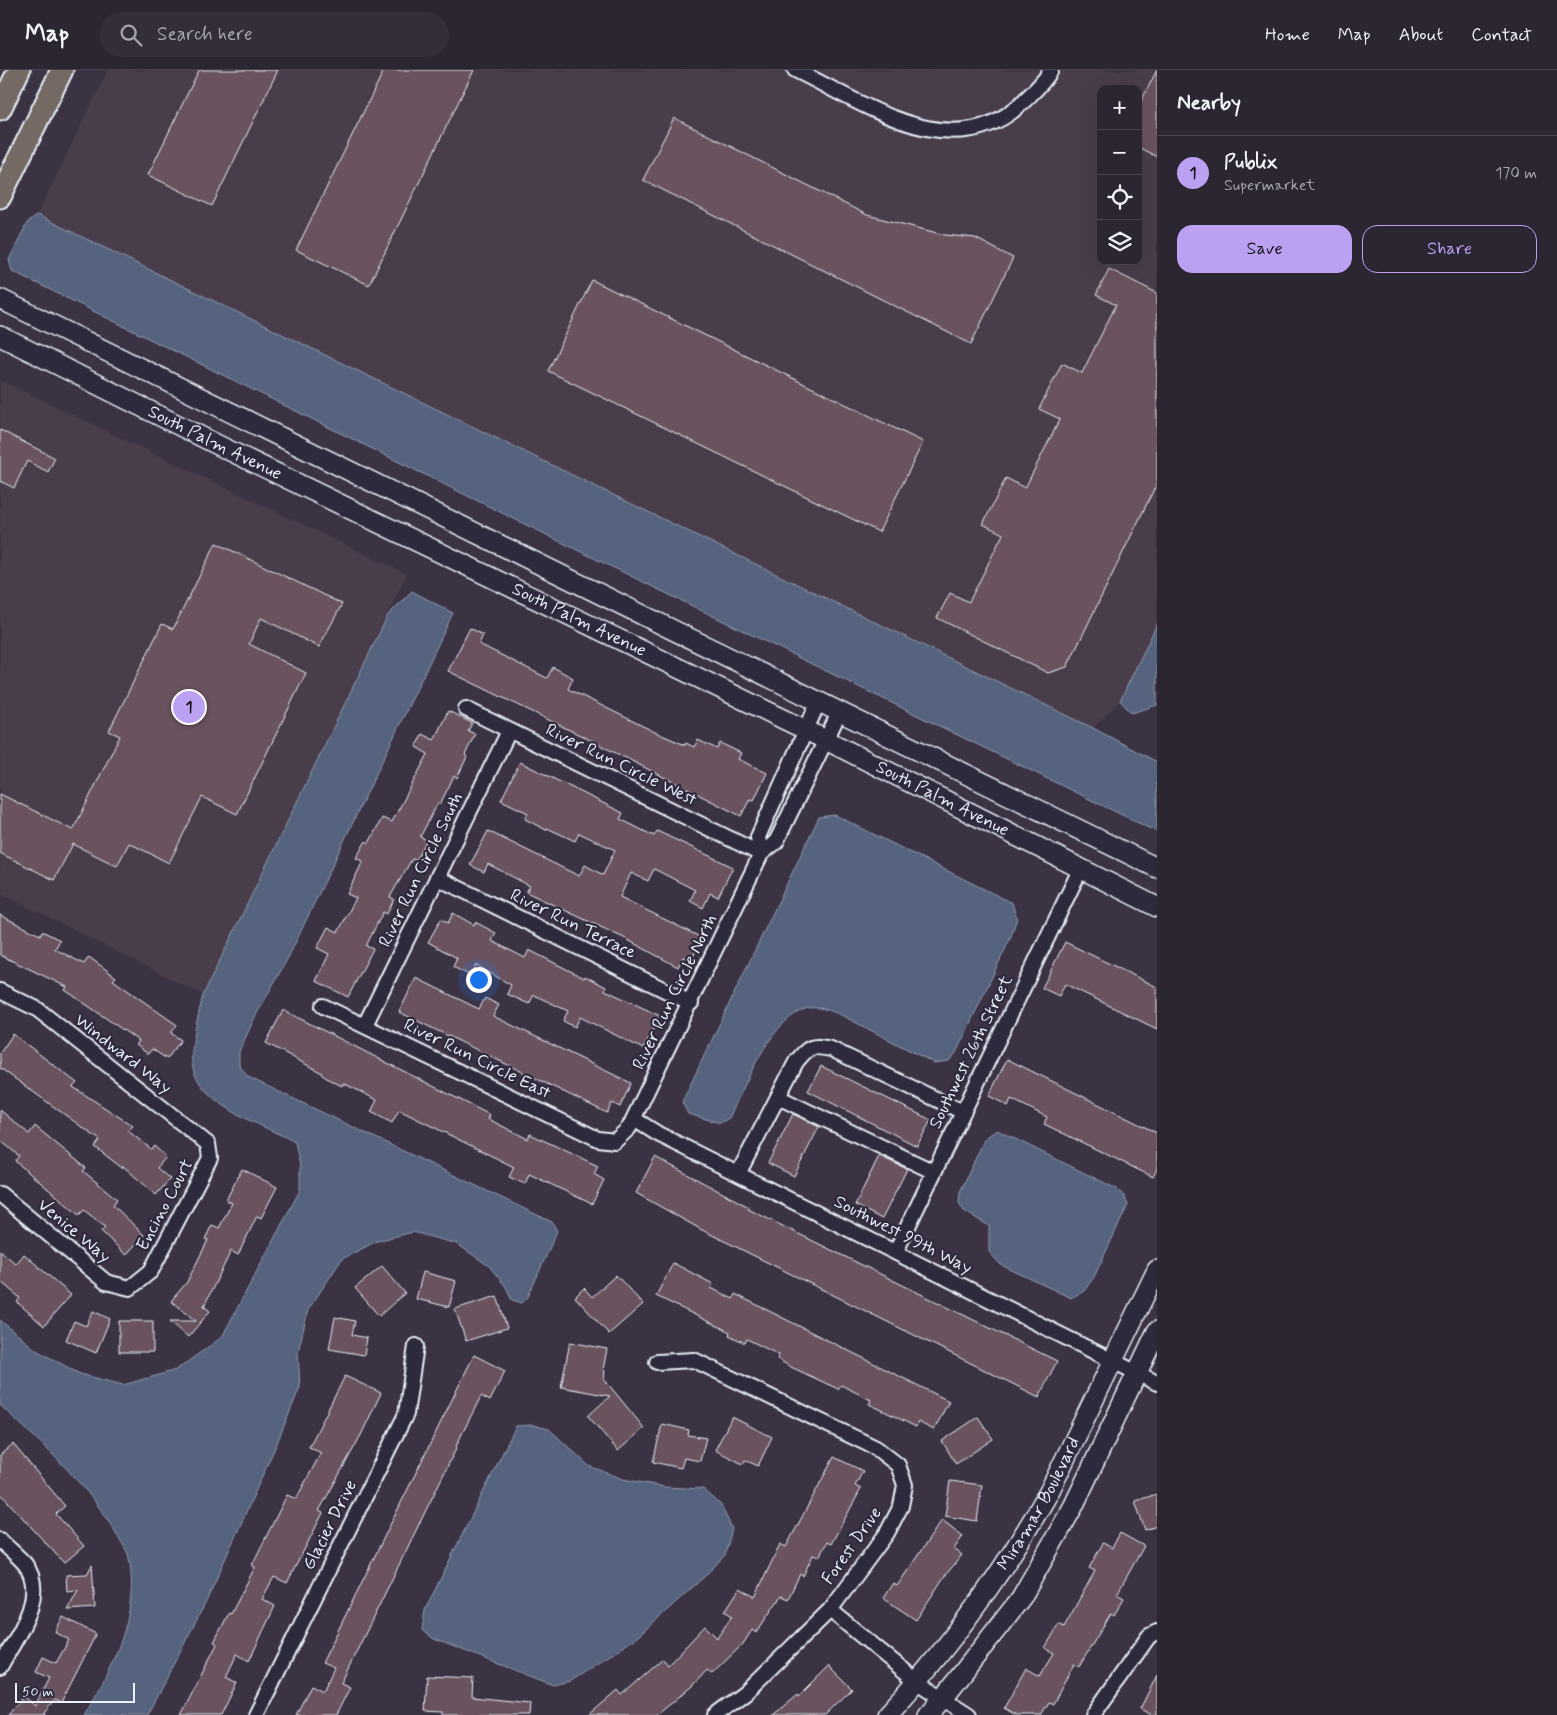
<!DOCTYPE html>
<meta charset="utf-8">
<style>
body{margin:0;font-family:Mynerve,sans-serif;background:#342e3b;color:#f1f3f6}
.controls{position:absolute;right:15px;top:15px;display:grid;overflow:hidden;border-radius:10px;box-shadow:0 5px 20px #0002}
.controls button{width:45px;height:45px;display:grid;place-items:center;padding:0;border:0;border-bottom:1px solid #48434e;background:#2c2633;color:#f1f3f6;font:25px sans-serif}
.scale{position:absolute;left:15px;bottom:12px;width:120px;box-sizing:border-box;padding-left:5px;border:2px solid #e8f1f8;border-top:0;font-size:14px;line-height:18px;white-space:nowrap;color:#e8f1f8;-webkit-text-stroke:4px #2f2a3d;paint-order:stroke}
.you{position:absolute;left:478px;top:909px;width:18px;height:18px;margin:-12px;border:4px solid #fff;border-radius:50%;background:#1a73e8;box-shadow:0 0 0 8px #1a73e833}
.badge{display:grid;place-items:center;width:32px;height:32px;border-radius:50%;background:#bca0f2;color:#111;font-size:16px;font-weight:700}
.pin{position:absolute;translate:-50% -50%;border:2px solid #fff;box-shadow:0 1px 5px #0006}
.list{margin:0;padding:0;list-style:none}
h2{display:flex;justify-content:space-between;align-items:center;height:65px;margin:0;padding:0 20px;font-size:21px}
h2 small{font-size:16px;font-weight:400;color:#a6a5ac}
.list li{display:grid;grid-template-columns:32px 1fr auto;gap:15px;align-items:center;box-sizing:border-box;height:75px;padding:0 20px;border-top:1px solid #48434e}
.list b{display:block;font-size:19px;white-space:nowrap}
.list p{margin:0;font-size:16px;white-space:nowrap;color:#a6a5ac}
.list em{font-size:16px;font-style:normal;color:#a6a5ac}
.actions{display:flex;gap:10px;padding:15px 20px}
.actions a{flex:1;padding:11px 0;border:1px solid #bca0f2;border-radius:15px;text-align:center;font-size:18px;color:#bca0f2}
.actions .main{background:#bca0f2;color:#111}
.icon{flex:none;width:28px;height:28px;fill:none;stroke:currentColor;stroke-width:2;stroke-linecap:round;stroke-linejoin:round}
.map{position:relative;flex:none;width:1157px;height:1645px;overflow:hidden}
header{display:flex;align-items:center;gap:30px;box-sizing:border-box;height:70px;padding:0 25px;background:#2c2633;border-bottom:1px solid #48434e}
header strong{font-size:24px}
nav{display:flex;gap:28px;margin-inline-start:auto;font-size:18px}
.search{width:350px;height:45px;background:#342e3b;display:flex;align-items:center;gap:12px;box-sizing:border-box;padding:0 18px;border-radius:28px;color:#a6a5ac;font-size:19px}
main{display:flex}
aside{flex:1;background:#2c2633}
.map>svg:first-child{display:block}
.built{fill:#493c4c;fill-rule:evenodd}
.water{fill:#54647e;stroke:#8f9caf}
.building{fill:#6b535f;stroke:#e8f1f8}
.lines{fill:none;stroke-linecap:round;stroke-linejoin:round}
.street-casing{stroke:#e8f1f8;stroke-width:18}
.secondary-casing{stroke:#e8f1f8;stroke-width:22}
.primary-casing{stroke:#e8f1f8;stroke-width:25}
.street{stroke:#2f2a3d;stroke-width:14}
.secondary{stroke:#2f2a3d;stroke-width:19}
.primary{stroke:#756964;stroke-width:21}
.labels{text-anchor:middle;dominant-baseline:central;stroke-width:4.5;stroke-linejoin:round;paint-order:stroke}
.street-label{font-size:18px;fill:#e8f1f8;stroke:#2f2a3d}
</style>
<header>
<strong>Map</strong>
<div class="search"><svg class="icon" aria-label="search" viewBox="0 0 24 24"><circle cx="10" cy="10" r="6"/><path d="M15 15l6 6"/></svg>Search here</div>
<nav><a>Home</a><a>Map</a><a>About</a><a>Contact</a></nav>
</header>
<main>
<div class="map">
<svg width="1157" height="1645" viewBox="0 0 1157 1645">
<rect width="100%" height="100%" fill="#3b3244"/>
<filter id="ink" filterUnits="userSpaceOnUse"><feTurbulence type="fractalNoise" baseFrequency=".02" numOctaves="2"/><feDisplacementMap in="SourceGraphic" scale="10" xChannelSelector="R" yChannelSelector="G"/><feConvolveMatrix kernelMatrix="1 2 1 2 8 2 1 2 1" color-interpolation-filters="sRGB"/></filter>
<g filter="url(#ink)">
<path class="built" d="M108 0H1157V554L1120 631 1093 658 37 145ZM1101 19H1138V191H1101Z
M0 310 407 504 203 925 0 823Z"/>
<path class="water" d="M37 145 1093 658 1157 692V762L571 477 12 201 9 190 27 153Z
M412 521 453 543 289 886 254 949 239 982V995L248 1007 552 1152 557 1161 528 1227 522 1233 512 1230 506 1217 489 1196 457 1174 413 1162 377 1171 342 1189 308 1240 298 1282 300 1317 277 1373 206 1532 147 1645H84C112 1598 140 1545 129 1488 128 1481 122 1474 119 1468 91 1417 43 1375 0 1335V1250L36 1280 80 1304 123 1315 176 1300 222 1267 300 1120V1097L295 1072C264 1055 197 1035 192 993 190 976 199 943 203 925L388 545Z
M1157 554V635L1132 643 1120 631Z
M835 745 1012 833 1017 848 1010 869 956 983 949 991 934 993 843 946C832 941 817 935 805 939 768 953 746 1015 729 1048L720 1053 688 1044 682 1032 819 747Z
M997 1060 1117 1119 1124 1126 1128 1135 1094 1207 1084 1221 1071 1228 1001 1195 989 1182V1156L964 1141 959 1133 960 1122 985 1068Z
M533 1355 549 1359 589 1396 623 1409 665 1417 703 1419 721 1435 732 1459 725 1485 704 1507 635 1569 570 1611 553 1615 434 1569 422 1560 425 1540 516 1356Z"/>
<path class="building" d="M199 0H278L212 136 148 105Z
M384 0H474L369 215 296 180Z
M1157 0V87L1138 77V37Z
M674 48 867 145 945 165 975 168 1013 188 971 274 643 110Z
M1109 199 1157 223V413L1067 597 1048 603 937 548 950 523 969 532 1003 464 983 454 1006 408 1025 418 1060 349 1039 339 1062 293 1082 303 1116 235 1096 225Z
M592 210 923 372 879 462 548 301Z
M0 360 55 388 48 402 27 391 14 418 0 411Z
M216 473 342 534 319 577 261 548 249 574 306 603 237 744 202 727 169 793 129 773 117 796 73 774 54 810 0 783V724L73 760 120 666 109 661 162 554 173 559Z
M470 558 483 565 479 574 547 608 553 597 573 608 568 619 657 663 685 675 686 673 694 677 698 670 717 679 720 673 741 683 738 689 767 703 754 730 750 729 741 746 586 668 448 601Z
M448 641 472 653 468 661 475 664 465 685 467 687 457 708 454 706 440 734 438 733 420 767 427 770 416 790 412 789 390 827 394 829 387 844 383 842 366 876 373 879 348 927 316 911 329 884 317 878 328 857 338 862 356 828 347 824 363 791 356 788 366 771 369 773 382 748 392 752 428 684 416 677 422 664 434 670Z
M520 692 623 743 620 749 654 766 657 761 733 797 718 827 710 823 703 838 690 831 695 820 654 799 648 811 631 803 620 827 702 868 691 891 683 887 678 897 624 868 526 822 530 816 488 794 484 802 470 795 488 761 579 806 585 795 603 805 615 780 579 763 575 771 547 758 546 760 525 749 528 743 501 730Z
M453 843 474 855 475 852 496 863 492 871 525 888 529 880 584 908 585 906 606 917 605 920 660 946 643 979 580 947 575 957 563 951 568 941 534 925 529 934 507 924 511 915 476 895 471 906 453 897 457 888 428 872 441 849 448 853Z
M0 845 40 865 42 861 60 870 55 879 84 894 89 887 116 907 113 910 177 955 171 963 181 970 167 989 152 979 148 984 136 975 139 971 65 920 67 917 0 885Z
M1065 872 1157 917V959L1065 914 1059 926 1042 918Z
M416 908 479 939 485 928 499 935 493 946 631 1013 620 1037 612 1033 607 1043 399 942Z
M283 940 490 1045 488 1049 528 1069 530 1064 598 1096 594 1104 604 1110 592 1134 529 1104 525 1114 509 1107 514 1097 399 1040 392 1053 371 1042 377 1030 343 1013 342 1016 328 1009 321 1004 322 1003 266 973Z
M13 964 77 1013 73 1017 133 1056 128 1061 151 1079 154 1076 166 1087 157 1098 170 1109 156 1125 123 1096 122 1098 95 1077 100 1070 0 998V983Z
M1007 989 1157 1063V1099L1153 1107 1044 1054 1047 1047 1011 1029 1008 1036 989 1026Z
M821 996 931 1050 917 1076 808 1021Z
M0 1040 29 1064 35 1056 86 1098 83 1101 117 1129 113 1135 144 1165 126 1185 101 1161 105 1157 84 1140 79 1145 15 1091 19 1086 0 1070Z
M793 1044 819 1057 794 1106 768 1093Z
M879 1086 907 1099 882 1149 855 1135Z
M655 1087 749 1137 748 1139 1057 1291 1039 1327 702 1160 636 1123Z
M242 1099 277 1117 261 1148 257 1146 238 1185 231 1181 204 1236 210 1241 188 1267 170 1251H196L171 1231 187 1212 208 1170 205 1169 212 1155 219 1158 232 1133 226 1130Z
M0 1180 16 1194 24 1184 71 1225 44 1256 17 1232 20 1228 0 1211Z
M673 1193 713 1214 711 1218 733 1229 735 1224 949 1331 934 1360 918 1352 916 1357 886 1342 869 1334 871 1330 841 1315 838 1319 791 1297 777 1289 779 1285 747 1269 745 1273 729 1265 730 1262 656 1226Z
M382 1196 405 1223 379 1246 355 1218Z
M423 1202 456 1211 449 1237 416 1229Z
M616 1205 643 1234 609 1264 575 1227 584 1218 592 1227Z
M497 1226 507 1258 466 1271 455 1239Z
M93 1241 110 1249 96 1283 66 1270 74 1251 86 1256Z
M335 1247 355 1251 352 1265 367 1268 364 1285 329 1279Z
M119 1251H153V1282H119Z
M570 1272 607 1279 603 1300 605 1301 604 1309 644 1358 618 1381 588 1346 610 1326 561 1317Z
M474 1285 505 1301 490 1331 481 1326 456 1376 457 1377 341 1613 350 1617 336 1645H296L311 1615 323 1621 334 1598 322 1593Z
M345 1306 381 1323 361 1365 319 1441 323 1443 287 1513 274 1507 262 1529 275 1536 249 1591 237 1584 226 1607 237 1613 221 1645H181L217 1574 214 1572 229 1543 231 1544 255 1497 252 1495 287 1425 296 1429 321 1383 309 1377Z
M732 1347 772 1367 758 1396 745 1390 743 1394 715 1380Z
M978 1347 993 1369 956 1394 942 1371Z
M662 1354 689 1360 688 1365 706 1368 700 1391 684 1388 681 1398 653 1392Z
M13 1374 65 1436 56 1444 84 1476 64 1493 0 1423V1385Z
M834 1387 863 1401 855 1416 861 1419 831 1474 827 1472 819 1487 813 1485 803 1506 800 1504 788 1529 781 1526 756 1563 752 1560 743 1574 712 1604 707 1600 692 1616 657 1645H589L618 1620 622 1625 663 1589 668 1595 705 1556 717 1568 732 1546 725 1541 740 1518 755 1527 780 1474 786 1477Z
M950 1411 982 1415 977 1451 945 1446Z
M1157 1424V1456L1145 1460 1135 1431Z
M942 1450 963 1466 954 1479 962 1485 944 1507 916 1550 883 1528 893 1513 897 1516Z
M1120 1463 1144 1476 1117 1524 1124 1528 1114 1545 1111 1543 1079 1597 1074 1594 1053 1634 1049 1632 1041 1645H1016L1004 1638 1026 1598 1040 1606 1054 1583 1045 1578 1059 1554 1064 1557 1095 1501 1089 1498 1103 1473 1112 1478Z
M92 1495 95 1538 67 1540 78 1520 67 1521 66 1505 87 1504Z
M63 1547 96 1564 61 1633 55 1630 44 1643 45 1645H8L24 1626 35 1636 49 1608 36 1602 43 1587 56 1593 69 1570 55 1562Z
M829 1596 852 1619 825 1645H773L798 1624 799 1626Z
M1157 1605V1645H1152L1140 1639Z
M427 1606 473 1608 472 1627 530 1633 529 1645H443V1642L425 1641Z"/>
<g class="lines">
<defs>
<path id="street" d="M795 0C864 33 954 99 1023 32 1033 22 1044 13 1051 0
M466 639 761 784
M761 784 758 767 818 633
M438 808 691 933
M0 921 37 939 208 1074 210 1088 151 1201 130 1218 106 1212 0 1124
M323 936 598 1069 615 1071 629 1058 761 784 776 772 839 643
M365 955 509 661
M778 1027 934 1102
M634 1049 658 1064 738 1104 1157 1313
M738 1104 796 992C809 976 811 975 831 979L963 1042
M896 1181 1080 800
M657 1292 694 1290 876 1378 898 1395 905 1415 901 1436 887 1463 830 1540 746 1622 715 1645
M0 1470C8 1478 18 1486 25 1494 49 1526 15 1568 0 1597
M830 1540 918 1612 969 1645
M256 1645 406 1344 416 1276
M1093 1645 1149 1566 1157 1562"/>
<g id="secondary">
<path d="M0 229 1157 798"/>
<path id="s1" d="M0 266 220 376 806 660 1157 837"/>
<path id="s2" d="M887 1645C950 1577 1003 1503 1049 1422L1157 1200"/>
<path d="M928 1645 943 1628 1021 1528 1073 1437 1157 1261"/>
</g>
<path id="primary" d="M0 39 19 0
M0 127 62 0"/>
</defs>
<use href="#street" class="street-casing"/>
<use href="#secondary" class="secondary-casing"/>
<use href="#primary" class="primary-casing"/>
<use href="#street" class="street"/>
<use href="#secondary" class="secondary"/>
<use href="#primary" class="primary"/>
</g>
</g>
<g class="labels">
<g class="street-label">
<text stroke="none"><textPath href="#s1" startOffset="240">South Palm Avenue</textPath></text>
<text stroke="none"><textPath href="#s1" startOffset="645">South Palm Avenue</textPath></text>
<text transform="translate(621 695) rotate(26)">River Run Circle West</text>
<text stroke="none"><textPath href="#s1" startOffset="1050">South Palm Avenue</textPath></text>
<text transform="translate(421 800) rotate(-64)">River Run Circle South</text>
<text transform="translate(573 854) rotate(26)">River Run Terrace</text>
<text transform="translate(675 922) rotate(-64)">River Run Circle North</text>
<text transform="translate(971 982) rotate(-64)">Southwest 26th Street</text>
<text transform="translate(123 984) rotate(38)">Windward Way</text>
<text transform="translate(477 989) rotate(26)">River Run Circle East</text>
<text transform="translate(165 1135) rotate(-62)">Encino Court</text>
<text transform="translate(74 1161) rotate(40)">Venice Way</text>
<text transform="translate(903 1165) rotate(27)">Southwest 99th Way</text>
<text stroke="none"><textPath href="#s2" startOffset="261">Miramar Boulevard</textPath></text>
<text transform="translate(330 1455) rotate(-63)">Glacier Drive</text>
<text transform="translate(852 1476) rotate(-55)">Forest Drive</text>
</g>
</g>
</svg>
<div class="controls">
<button>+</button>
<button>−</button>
<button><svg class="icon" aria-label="locate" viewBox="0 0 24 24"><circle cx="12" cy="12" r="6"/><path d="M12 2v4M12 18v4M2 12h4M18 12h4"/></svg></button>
<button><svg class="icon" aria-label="layers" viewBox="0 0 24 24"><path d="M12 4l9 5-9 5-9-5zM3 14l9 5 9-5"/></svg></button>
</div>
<div class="scale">50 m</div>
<div class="you"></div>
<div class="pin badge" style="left:189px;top:637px">1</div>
</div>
<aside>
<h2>Nearby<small></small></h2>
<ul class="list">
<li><span class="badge">1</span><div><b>Publix</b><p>Supermarket</p></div><em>170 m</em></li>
</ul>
<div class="actions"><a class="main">Save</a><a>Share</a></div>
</aside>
</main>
